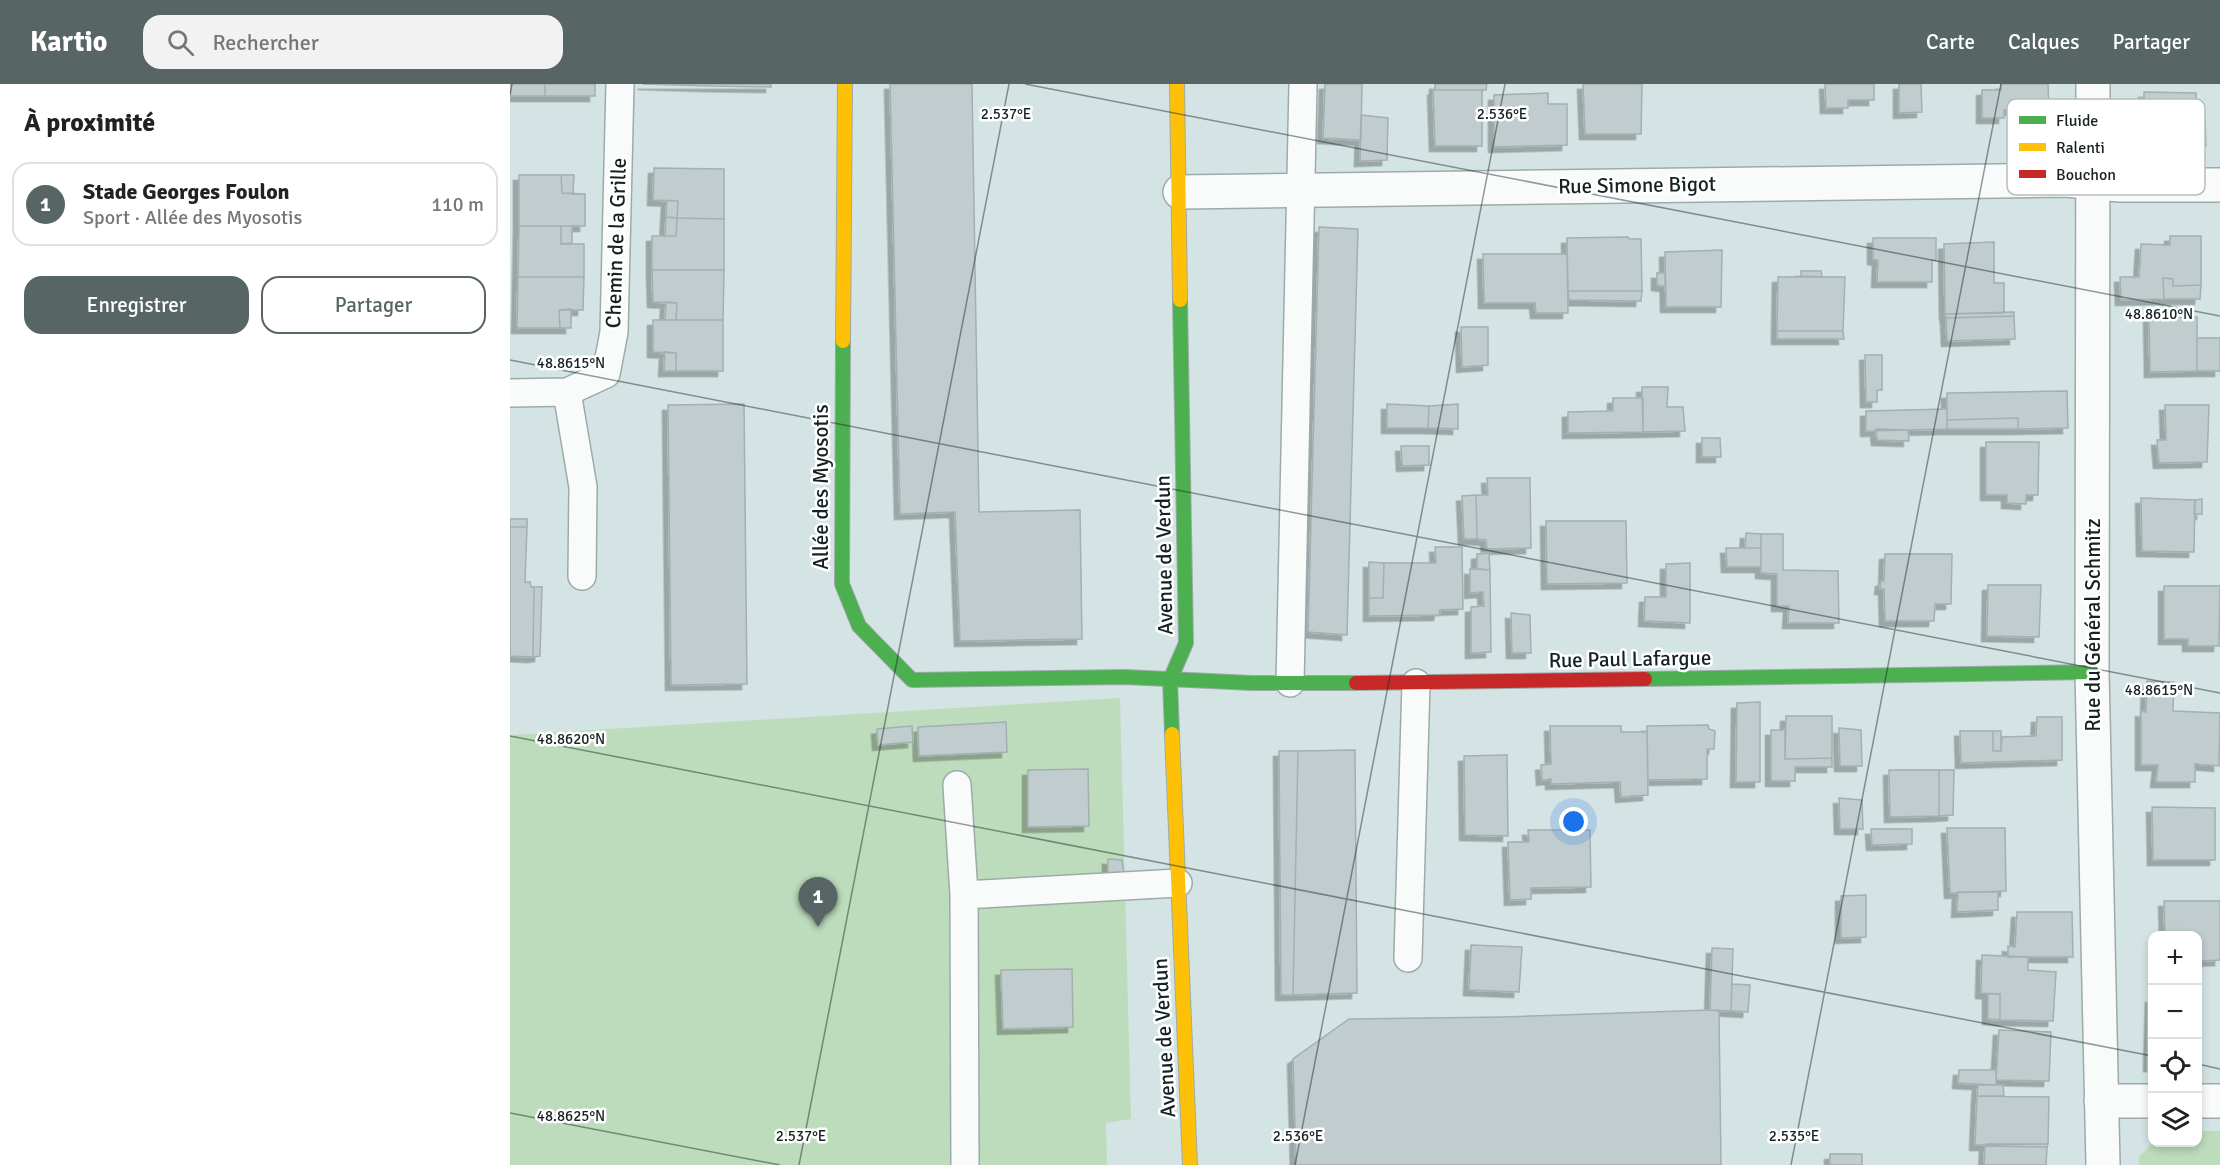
<!DOCTYPE html>
<html lang="fr">
<meta charset="utf-8">
<style>
body{margin:0;font-family:Signika,sans-serif;background:#f2f2f2;color:#222}
.controls{position:absolute;right:18px;bottom:18px;display:grid;overflow:hidden;border-radius:12px;box-shadow:0 3px 9px #0003}
.controls button{width:54px;height:54px;display:grid;place-items:center;padding:0;border:0;border-bottom:2px solid #e0e0e0;background:#fff;color:#222;font:30px sans-serif}
.you{position:absolute;left:1064px;top:738px;width:21px;height:21px;margin:-15px;border:4px solid #fff;border-radius:50%;background:#1a73e8;box-shadow:0 0 0 9px #1a73e833}
.badge{display:grid;place-items:center;width:39px;height:39px;border-radius:50%;background:#586565;color:#fff;font-size:20px;font-weight:700}
.pin{position:absolute;translate:-50% -50px;filter:drop-shadow(0 2px 3px #0008)}
.pin::after{content:'';position:absolute;top:32px;width:21px;height:18px;background:inherit;clip-path:polygon(0 0,100% 0,50% 100%)}
.list{margin:0;padding:0;list-style:none}
h2{display:flex;justify-content:space-between;align-items:center;height:78px;margin:0;padding:0 24px;font-size:26px}
h2 small{font-size:20px;font-weight:400;color:#767676}
.list li{display:grid;grid-template-columns:39px 1fr auto;gap:18px;align-items:center;box-sizing:border-box;height:84px;margin:0 12px 12px;padding:0 12px;border:2px solid #e0e0e0;border-radius:18px}
.list b{display:block;font-size:22px;white-space:nowrap}
.list p{margin:0;font-size:20px;white-space:nowrap;color:#767676}
.list em{font-size:20px;font-style:normal;color:#767676}
.actions{display:flex;gap:12px;padding:18px 24px}
.actions a{flex:1;padding:14px 0;border:2px solid #586565;border-radius:18px;text-align:center;font-size:21px;color:#586565}
.actions .main{background:#586565;color:#fff}
.icon{flex:none;width:33px;height:33px;fill:none;stroke:currentColor;stroke-width:2;stroke-linecap:round;stroke-linejoin:round}
.map{position:relative;flex:none;width:1710px;height:1081px;overflow:hidden}
header{display:flex;align-items:center;gap:36px;box-sizing:border-box;height:84px;padding:0 30px;background:#586565;color:#fff}
header strong{font-size:28px}
nav{display:flex;gap:33px;margin-inline-start:auto;font-size:21px}
.search{width:420px;height:54px;background:#f2f2f2;display:flex;align-items:center;gap:15px;box-sizing:border-box;padding:0 21px;border-radius:18px;color:#767676;font-size:22px}
main{display:flex}
aside{flex:1;background:#fff}
.map>svg:first-child{display:block}
.green{fill:#bddcbc}
.building{fill:#c1cccf;stroke:#a3afb1;stroke-width:1.5;filter:url(#shadow)}
.lines{fill:none;stroke-linecap:round;stroke-linejoin:round}
.lane-casing{stroke:#9eaaaa;stroke-width:30}
.street-casing{stroke:#9eaaaa;stroke-width:36}
.fast-casing{stroke:#9eaaaa;stroke-width:16}
.slow-casing{stroke:#9eaaaa;stroke-width:16}
.jam-casing{stroke:#9eaaaa;stroke-width:16}
.lane{stroke:#f9fbfb;stroke-width:27}
.street{stroke:#f9fbfb;stroke-width:33}
.fast{stroke:#4caf50;stroke-width:14}
.slow{stroke:#ffc107;stroke-width:14}
.jam{stroke:#c62828;stroke-width:14}
.ticks{fill:none;stroke:#162121;stroke-width:1.5;stroke-opacity:0.45}
.labels{text-anchor:middle;dominant-baseline:central;stroke-width:5;stroke-linejoin:round;paint-order:stroke}
.street-label{font-size:21px;fill:#162121;stroke:#fff}
.key{fill:#fff;stroke:#b9bcbc;stroke-width:1.5}
.key-label{font-size:16px;fill:#162121}
.ticks-label{font-size:15px;text-anchor:middle;fill:#162121;stroke:#fff;stroke-width:5;stroke-linejoin:round;paint-order:stroke}
</style>
<header>
<strong>Kartio</strong>
<div class="search"><svg class="icon" aria-label="search" viewBox="0 0 24 24"><circle cx="10" cy="10" r="6"/><path d="M15 15l6 6"/></svg>Rechercher</div>
<nav><a>Carte</a><a>Calques</a><a>Partager</a></nav>
</header>
<main>
<aside>
<h2>À proximité<small></small></h2>
<ul class="list">
<li><span class="badge">1</span><div><b>Stade Georges Foulon</b><p>Sport · Allée des Myosotis</p></div><em>110 m</em></li>
</ul>
<div class="actions"><a class="main">Enregistrer</a><a>Partager</a></div>
</aside>
<div class="map">
<svg width="1710" height="1081" viewBox="0 0 1710 1081">
<defs>
<filter id="shadow"><feDropShadow dx="-5.5" dy="5.5" stdDeviation="0" flood-color="#0004"/></filter>
</defs>
<rect width="100%" height="100%" fill="#d4e4e4"/>
<path class="green" d="M610 614 621 1035 596 1039 597 1081H0V651Z
M1688 1047H1710V1081H1629V1073L1643 1059 1688 1058Z"/>
<path class="building" d="M0 0H35V12H0Z
M35 0H85V12H35Z
M133 0H198L197 2Z
M198 0H261V3L197 2Z
M380 0H462L469 428 570 426 572 555 450 557 445 428 390 430Z
M815 0H852L851 56 813 54Z
M925 0H977L976 6H925Z
M1073 0H1132L1131 50H1075Z
M1315 0H1364V16H1338V24H1316Z
M1389 0H1411L1412 28 1389 29Z
M1491 0H1538L1539 25 1494 26V34H1472V6H1491Z
M923 6H972V62H925Z
M1634 8 1686 9V34L1695 35 1696 62H1634Z
M1038 9V20H1057V61L984 63V11Z
M851 31 878 34 877 76 850 77Z
M144 84 214 85V135L167 134 168 117 143 116Z
M9 91H51L52 109 75 110V142H9Z
M51 91H64L63 110 52 109Z
M157 117H168L167 134 156 133Z
M156 133 167 134 166 152H155Z
M167 134 214 135V186H142V152H166Z
M9 142H51V160H74V193H8Z
M51 142H62V159L51 160Z
M809 143 848 145 837 551 798 548Z
M1660 152H1691V201L1663 202V195L1653 194 1654 215 1611 216 1610 193H1629L1631 160 1660 161Z
M1118 153 1119 155H1131L1132 207H1058L1057 154Z
M1363 154H1426V176H1422V198H1367L1368 176 1363 175Z
M1484 158V199H1494V229L1435 230 1434 160Z
M1212 166 1211 223H1156L1155 168Z
M973 170H1057L1058 229H1026L1025 219H974Z
M142 186H214L213 236H166L167 219 143 218Z
M1291 187H1311L1312 193 1291 192Z
M1147 189H1155V202L1147 201Z
M8 193H74L73 226H49L50 244H7Z
M1268 193H1335L1333 247H1267Z
M1653 194 1663 195V202L1691 201 1690 215H1654Z
M1058 207H1132L1131 217 1059 216Z
M156 218 167 219 166 236H155Z
M61 225V244H50L49 226Z
M1504 228V232L1436 234 1435 230Z
M1504 232 1505 255 1437 257 1436 234Z
M1639 233H1687V287L1640 288Z
M143 236H213V287H166V269L143 268Z
M951 243H978V281L952 283Z
M1267 247H1333L1334 255H1267Z
M1687 254H1710V287H1687Z
M155 268 166 269V287H154Z
M1355 271H1372V306H1367V318H1356Z
M1132 303H1158L1157 323H1173L1175 347 1133 348Z
M1557 307 1558 344 1508 345V334L1437 336V309Z
M1103 314H1133V348L1058 349V328L1103 327Z
M234 320 237 600 161 601 158 321Z
M877 320 919 322 918 344H877Z
M948 320V345L918 344 919 322Z
M1655 321H1699L1697 378 1649 379 1647 356H1656Z
M1437 325V345L1356 347V327Z
M1508 334V345H1437V336Z
M1366 345 1398 346 1399 357 1367 356Z
M1192 354H1210L1211 373H1192Z
M1476 358H1529L1528 411H1516V420L1497 419V411H1476Z
M891 362H919V381L892 382Z
M977 394H1020L1021 464 977 465 976 456 967 455 966 411H978Z
M966 411 967 455H954L952 412Z
M1631 414 1685 416 1684 468 1632 467Z
M1692 415V430H1684L1685 416Z
M0 435H17V443H0Z
M1036 437H1116L1117 499 1037 500Z
M0 443H17L15 498H20L21 503H24L23 573 0 572Z
M1236 449 1251 450V464H1235Z
M1251 450H1273V486L1328 487 1329 539H1278L1279 522H1267V490L1251 489Z
M925 463H952L953 525 930 526 929 531 859 532V514H873L874 479H926Z
M1216 464H1251V483H1217Z
M979 469 980 486 967 485V470Z
M1375 470H1442L1441 520H1425L1424 537H1375L1374 505H1370L1371 497H1374Z
M859 478 874 479 873 514H859Z
M1180 479V539L1134 537 1135 513H1156V480Z
M960 485 980 486 981 568 961 569V523L974 522 973 508 960 509Z
M1478 501H1531L1529 553 1477 552Z
M1654 502H1710L1709 562H1678V555H1654Z
M24 503H32L30 572 23 573Z
M1001 529 1020 531 1021 569H1002Z
M1637 597 1664 598 1663 627 1710 629 1709 682 1685 680V698H1646L1648 681H1631V627L1636 628Z
M1250 618V698H1226L1227 619Z
M1276 632H1322V674L1275 675Z
M1527 633H1552V676L1451 679 1450 647H1483V667H1491L1492 653 1526 652Z
M496 638 497 668 409 672 408 643Z
M1198 641 1199 645 1205 647 1204 665H1197V695L1138 696 1137 642Z
M402 642 403 658 368 661 367 645Z
M1040 642H1111V648H1137L1138 711 1111 713 1110 698 1041 700V695L1032 696 1031 681 1041 680Z
M1329 644 1351 646 1352 682H1330Z
M1261 646H1275V675L1322 674V683H1285V697H1261Z
M1483 647H1491V667H1483Z
M845 666 847 909 783 911 788 667Z
M769 667H788L783 911H771Z
M997 671 998 752 955 751 954 672Z
M578 685 579 742 518 743V686Z
M1379 686H1429V732L1380 733Z
M1429 686H1444L1443 731 1429 732Z
M1329 714 1352 716 1353 745H1330Z
M1642 723 1705 724V776H1643Z
M1437 744H1495L1496 807 1440 809Z
M1361 745H1402V760L1362 761Z
M1018 746H1080L1081 803 1021 804V815L1000 816 998 758H1019Z
M598 775 612 776 614 790H598Z
M1448 808H1488V826L1447 828Z
M1356 811V853L1331 854V812Z
M1654 817H1710V876L1688 877V852H1655Z
M1507 828H1562L1563 873H1498V862L1505 863Z
M961 861 1012 863 1009 908 959 906Z
M1202 864 1223 865 1221 927 1200 926Z
M1472 871 1518 873V886L1546 888 1543 937 1490 936V910L1471 909Z
M562 885 563 943 493 945 491 886Z
M1222 900 1240 901 1238 928 1221 927Z
M1478 910H1490V936L1478 935Z
M1641 913H1642V982H1639Z
M1200 926 1209 927 1211 1081H786L783 975 839 935 993 933Z
M1489 946 1541 948 1539 997 1486 996Z
M1449 986H1486V1001L1448 999Z
M1468 1001H1493L1494 1012H1467Z
M1467 1012 1539 1013 1538 1060 1465 1061Z
M1476 1060H1538L1537 1063 1475 1062Z
M1475 1062 1537 1063 1536 1081H1474Z
M1320 1070H1352V1081H1320Z"/>
<g class="lines">
<defs>
<path id="lane" d="M57 308 73 403 72 492
M0 309 57 308 96 290 104 248 110 0
M780 599 793 0
M447 701 454 811 455 1081
M454 811 668 799
M898 874 906 599"/>
<path id="street" d="M1583 0 1582 588 1593 1081
M670 108 1556 96 1610 101H1710
M1591 1017H1642
M1688 1017H1710"/>
<path id="fast" d="M333 257 332 500 349 542 402 596 615 593 742 599H846
M1135 595 1582 588
M662 650 660 596 676 559 670 216"/>
<path id="slow" d="M667 0 670 216
M333 257 335 0
M662 650 680 1081"/>
<path id="jam" d="M846 599 1135 595"/>
</defs>
<use href="#lane" class="lane-casing"/>
<use href="#street" class="street-casing"/>
<use href="#fast" class="fast-casing"/>
<use href="#slow" class="slow-casing"/>
<use href="#jam" class="jam-casing"/>
<use href="#lane" class="lane"/>
<use href="#street" class="street"/>
<use href="#fast" class="fast"/>
<use href="#slow" class="slow"/>
<use href="#jam" class="jam"/>
</g>
<path class="ticks" d="M515 0 1710 232M0 11 2 0M0 276 1710 609M0 652 1642 972M1688 980 1710 985M0 1029 270 1081M289 1081 499 0M785 1081 995 0M1281 1081 1491 0"/>
<g class="labels">
<g class="street-label">
<text transform="translate(1127 101) rotate(-1)">Rue Simone Bigot</text>
<text transform="translate(106 159) rotate(-88)">Chemin de la Grille</text>
<text transform="translate(311 403) rotate(-90)">Allée des Myosotis</text>
<text transform="translate(654 471) rotate(-91)">Avenue de Verdun</text>
<text transform="translate(1583 541) rotate(-90)">Rue du Général Schmitz</text>
<text transform="translate(1120 575) rotate(-1)">Rue Paul Lafargue</text>
<text transform="translate(654 954) rotate(-93)">Avenue de Verdun</text>
</g>
</g>
<rect x="1497" y="15" width="198" height="96" rx="9" class="key"/>
<rect x="1509" y="32" width="27" height="8" fill="#4caf50"/>
<rect x="1509" y="59" width="27" height="8" fill="#ffc107"/>
<rect x="1509" y="86" width="27" height="8" fill="#c62828"/>
<g class="key-label">
<text x="1546" y="42">Fluide</text>
<text x="1546" y="69">Ralenti</text>
<text x="1546" y="96">Bouchon</text>
</g>
<g class="ticks-label">
<text x="496" y="35">2.537°E</text>
<text x="992" y="35">2.536°E</text>
<text x="1649" y="235">48.8610°N</text>
<text x="61" y="284">48.8615°N</text>
<text x="1649" y="611">48.8615°N</text>
<text x="61" y="660">48.8620°N</text>
<text x="61" y="1037">48.8625°N</text>
<text x="291" y="1057">2.537°E</text>
<text x="788" y="1057">2.536°E</text>
<text x="1284" y="1057">2.535°E</text>
</g>
</svg>
<div class="controls">
<button>+</button>
<button>−</button>
<button><svg class="icon" aria-label="locate" viewBox="0 0 24 24"><circle cx="12" cy="12" r="6"/><path d="M12 2v4M12 18v4M2 12h4M18 12h4"/></svg></button>
<button><svg class="icon" aria-label="layers" viewBox="0 0 24 24"><path d="M12 4l9 5-9 5-9-5zM3 14l9 5 9-5"/></svg></button>
</div>
<div class="you"></div>
<div class="pin badge" style="left:308px;top:843px">1</div>
</div>
</main>
